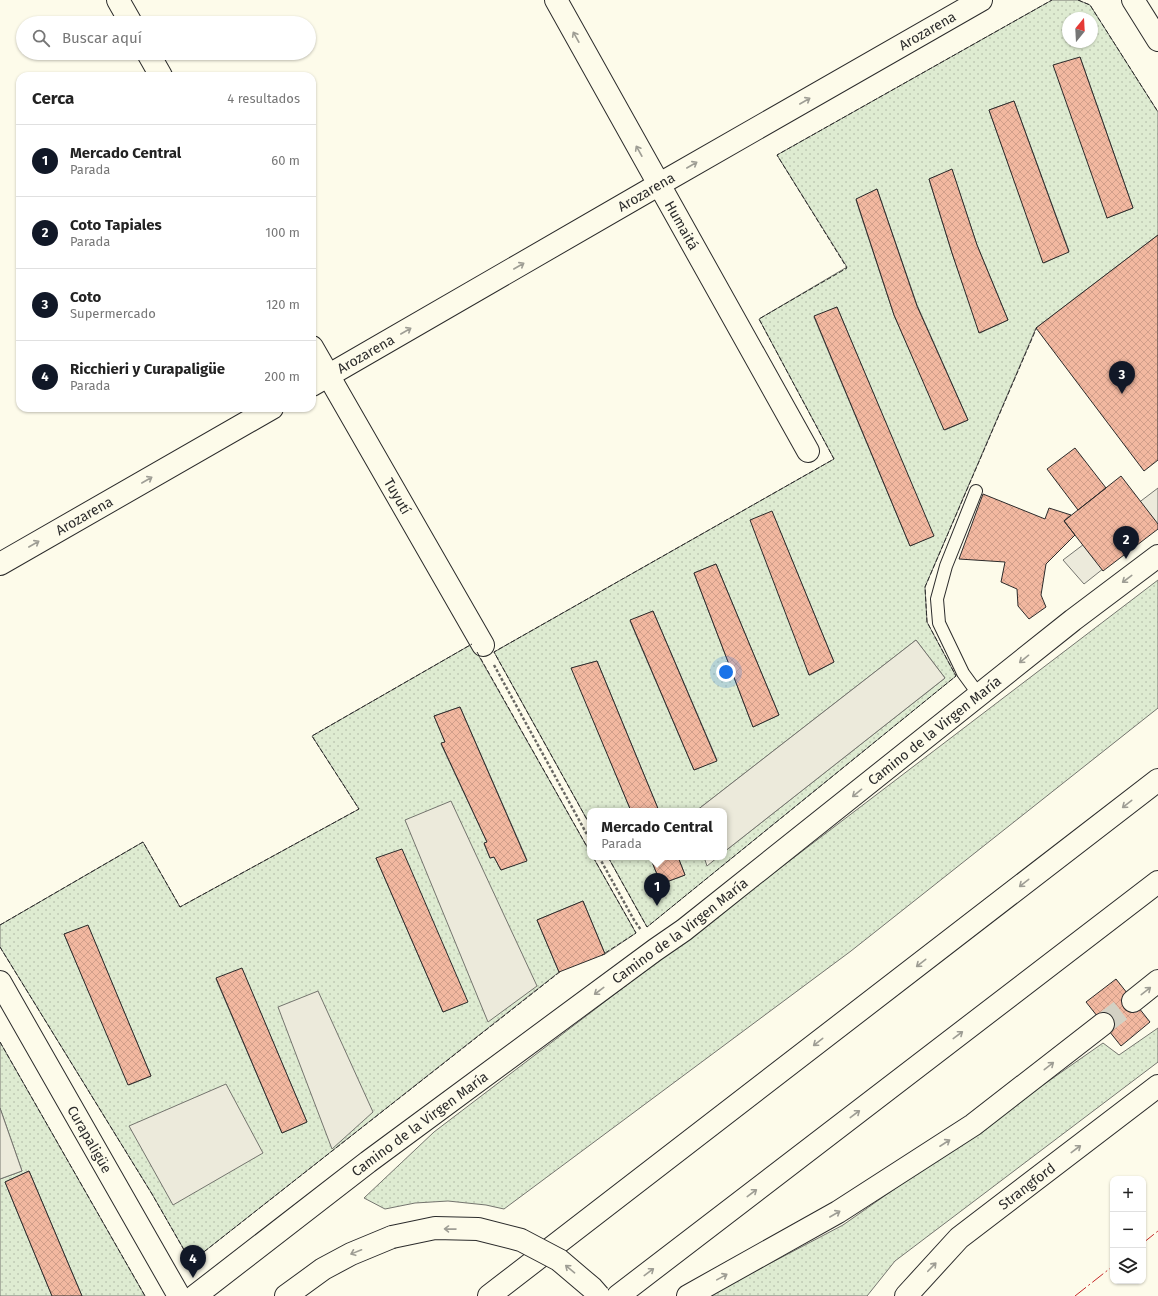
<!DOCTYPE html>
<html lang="es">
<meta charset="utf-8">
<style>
body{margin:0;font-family:"Fira Sans",sans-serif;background:#f6f6f6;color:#222}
.controls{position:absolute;right:12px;bottom:12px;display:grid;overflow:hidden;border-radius:8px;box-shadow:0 1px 3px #0004}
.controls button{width:36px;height:36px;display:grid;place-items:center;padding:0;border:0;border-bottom:1px solid #e0e0e0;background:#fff;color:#222;font:20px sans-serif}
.compass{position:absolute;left:1062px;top:12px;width:36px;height:36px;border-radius:50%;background:#fff;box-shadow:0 1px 3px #0004;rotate:18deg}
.you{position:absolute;left:726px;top:672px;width:14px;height:14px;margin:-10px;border:3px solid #fff;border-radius:50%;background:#1a73e8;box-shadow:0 0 0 6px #1a73e833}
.badge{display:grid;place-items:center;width:26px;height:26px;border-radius:50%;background:#111827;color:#fff;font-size:13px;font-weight:700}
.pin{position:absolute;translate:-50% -33px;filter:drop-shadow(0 1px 2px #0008)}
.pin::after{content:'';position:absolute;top:21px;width:14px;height:12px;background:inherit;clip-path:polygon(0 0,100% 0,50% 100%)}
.popup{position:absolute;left:587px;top:808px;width:140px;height:52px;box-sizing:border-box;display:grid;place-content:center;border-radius:8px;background:#fff;filter:drop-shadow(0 1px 3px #0005);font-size:13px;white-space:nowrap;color:#767676}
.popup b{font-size:15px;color:#222}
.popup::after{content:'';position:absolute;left:50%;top:100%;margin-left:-8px;border:8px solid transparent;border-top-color:#fff}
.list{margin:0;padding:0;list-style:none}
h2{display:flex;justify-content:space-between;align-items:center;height:52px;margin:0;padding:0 16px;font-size:17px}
h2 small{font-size:13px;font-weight:400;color:#767676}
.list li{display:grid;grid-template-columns:26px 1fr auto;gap:12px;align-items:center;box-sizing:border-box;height:72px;padding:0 16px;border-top:1px solid #e0e0e0}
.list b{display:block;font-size:15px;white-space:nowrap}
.list p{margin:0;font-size:13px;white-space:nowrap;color:#767676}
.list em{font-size:13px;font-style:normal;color:#767676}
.icon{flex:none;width:22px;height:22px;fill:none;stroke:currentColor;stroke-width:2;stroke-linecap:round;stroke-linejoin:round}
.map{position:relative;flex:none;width:1158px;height:1296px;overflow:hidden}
.search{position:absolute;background:#fff;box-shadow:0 1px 3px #0004;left:16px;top:16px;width:300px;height:44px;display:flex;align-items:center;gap:10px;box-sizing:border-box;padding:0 14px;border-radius:22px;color:#767676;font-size:15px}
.panel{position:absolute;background:#fff;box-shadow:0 1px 3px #0004;left:16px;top:72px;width:300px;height:340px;border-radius:12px}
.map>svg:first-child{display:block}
.grass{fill:url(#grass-dots);stroke:#74746e;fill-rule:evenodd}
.parking{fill:#eceadb;stroke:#74746e}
.building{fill:url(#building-cross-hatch);stroke:#2b2b2b}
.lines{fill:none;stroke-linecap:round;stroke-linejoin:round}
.motorway-tunnel{stroke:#d3d1c4;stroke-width:22;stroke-dasharray:22 11;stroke-linecap:butt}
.service-casing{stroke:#2b2b2b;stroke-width:14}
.minor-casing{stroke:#2b2b2b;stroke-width:24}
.tertiary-casing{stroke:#2b2b2b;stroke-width:24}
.secondary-casing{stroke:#2b2b2b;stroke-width:24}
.motorway-casing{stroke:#2b2b2b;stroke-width:24}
.path{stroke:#6a6964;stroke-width:2.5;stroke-dasharray:3 2;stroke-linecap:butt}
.service{stroke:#fdfbea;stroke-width:12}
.minor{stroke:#fdfbea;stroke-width:22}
.tertiary{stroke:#fdfbea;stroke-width:22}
.secondary{stroke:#fdfbea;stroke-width:22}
.motorway{stroke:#fdfbea;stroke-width:22}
.tertiary-bridge-casing{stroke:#2b2b2b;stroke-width:24;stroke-linecap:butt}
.tertiary-bridge{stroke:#fdfbea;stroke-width:22}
.fence{stroke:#2b2b2b;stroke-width:1;stroke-dasharray:5 2;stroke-linecap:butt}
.power{stroke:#c62828;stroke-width:1;stroke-dasharray:14 3 2 3;stroke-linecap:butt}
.oneway{stroke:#9e9d94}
.labels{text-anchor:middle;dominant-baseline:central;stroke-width:3;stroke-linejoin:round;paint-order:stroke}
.street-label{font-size:14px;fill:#2b2b2b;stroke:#fdfbea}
</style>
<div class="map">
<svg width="1158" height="1296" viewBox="0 0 1158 1296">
<defs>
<pattern id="grass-dots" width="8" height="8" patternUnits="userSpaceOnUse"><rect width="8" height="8" fill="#deebd1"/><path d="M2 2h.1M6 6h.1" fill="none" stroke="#bfcab4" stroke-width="1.8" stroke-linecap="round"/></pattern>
<pattern id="building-cross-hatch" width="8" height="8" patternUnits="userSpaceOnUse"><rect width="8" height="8" fill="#f2b8a0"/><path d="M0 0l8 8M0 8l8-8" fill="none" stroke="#d09e8a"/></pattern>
</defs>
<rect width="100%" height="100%" fill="#fdfbea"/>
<path class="grass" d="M1052 0H1078L1090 5 1158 112V235L1036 328 925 587 927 622 956 676 647 927 608 857H650L661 884 685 875 678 857H704L707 866 718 857H724V852L945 678 916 640 696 811H659L597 661 572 668 631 811H590V825L494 652 834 459 759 319 847 267 777 155ZM1068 18H1092V42H1068ZM1080 57 1133 208 1107 218ZM1014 101 1069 251 1044 263 989 110ZM952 170 977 245 1008 320 980 333 952 253 929 179ZM877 189 917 305 968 420 945 430 894 315 856 200ZM837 307 933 536 910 546 814 317ZM772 512 834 662 810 675H809ZM716 564 779 715 753 727 694 573ZM653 611 717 760 694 770 630 621Z
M1158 580V708L851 951 504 1209 486 1205 448 1201 415 1203 385 1209 364 1198 434 1132Z
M472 644 590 852V857H593L636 933 605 954 583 901 537 920 559 972 191 1262 152 1194 0 947V925L143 842 180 907 359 809 312 736ZM460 707 527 860 501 870 494 857 490 858 484 844 487 842 441 744 445 742 434 716ZM376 858 467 1002 443 1012ZM88 926 151 1076 129 1085 64 934ZM242 969 307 1122 282 1133 216 979Z
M1158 1028V1062L895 1261 867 1296H708L843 1225 1103 1043 1119 1055Z
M0 1042 145 1296H82L29 1171 5 1182 52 1296H0V1179L22 1171 0 1108Z"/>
<path class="parking" d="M1158 488V525L1084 584 1063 560Z
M916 640 945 678 724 852V811H696Z
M451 801 537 986 488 1022 405 820Z
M318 991 373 1112 332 1149 278 1007Z
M226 1084 263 1153 173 1205 129 1126Z
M0 1108 22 1171 0 1179Z"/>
<path class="building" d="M1080 57 1133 208 1107 218 1053 65Z
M1014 101 1069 252 1043 263 989 110Z
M952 169 977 245 1008 320 979 333 952 253 929 179Z
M877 189 917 306 968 420 944 430 894 315 856 199Z
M1158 235V460L1144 471 1036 328Z
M837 307 934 536 910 546 814 316Z
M1075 448 1106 488 1078 510 1047 469Z
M1121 476 1158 524V529L1103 571 1064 521Z
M983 494 1045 519 1049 508 1071 515 1064 521 1075 535 1046 564 1041 595 1046 607 1029 619 1018 606 1017 589 1001 582 1005 562 959 559Z
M772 511 834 662 809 675 750 520Z
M716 564 779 715 753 727 694 573Z
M653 611 717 761 694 770 630 620Z
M597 661 659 811H631L571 668Z
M460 707 527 861 501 870 494 857 490 858 484 843 487 842 441 743 445 742 434 716Z
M402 849 468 1002 443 1012 376 858Z
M650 857H678L685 875 661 884Z
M583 901 605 954 559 972 537 920Z
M88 925 151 1076 128 1085 64 934Z
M242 968 307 1122 282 1133 216 978Z
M1116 979 1150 1022 1121 1046 1086 1002Z
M29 1171 82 1296H52L5 1182Z"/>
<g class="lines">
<path class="motorway-tunnel" d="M1103 1024 1133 1001"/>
<defs>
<path id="service" d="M976 491 946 566 937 599 939 623 963 673 979 695"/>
<g id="minor">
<path d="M118 0 131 23"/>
<path id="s1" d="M556 0 808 451"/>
<path d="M148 53 161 76"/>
<path id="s2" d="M312 347 483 645"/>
<path id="s3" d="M312 385 658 185 981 0"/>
<path id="s4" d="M0 564 272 408"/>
<path id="s5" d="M0 982 179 1296"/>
</g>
<g id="tertiary">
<path id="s6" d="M195 1296 368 1162 655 950 684 930 1073 620 1158 556"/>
<path d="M286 1296 323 1269 351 1254 392 1237"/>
<path id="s7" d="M906 1296 959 1238 1158 1086"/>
</g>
<path id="secondary" d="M1133 0 1158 40"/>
<path id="motorway" d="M1133 1001 1158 981
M489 1296 1158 780
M618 1296 1158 882
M688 1296 838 1212 973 1125 1103 1024"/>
</defs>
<use href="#service" class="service-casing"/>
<use href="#minor" class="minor-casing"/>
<use href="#tertiary" class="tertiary-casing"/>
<use href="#secondary" class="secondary-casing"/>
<use href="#motorway" class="motorway-casing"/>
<path class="path" d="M494 665 590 840
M599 857 634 920 641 930"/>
<use href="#service" class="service"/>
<use href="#minor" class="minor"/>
<use href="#tertiary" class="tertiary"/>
<use href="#secondary" class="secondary"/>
<use href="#motorway" class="motorway"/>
<defs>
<path id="tertiary-bridge" d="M392 1237 435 1228 478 1229 521 1240 559 1260 592 1288 599 1296"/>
</defs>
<use href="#tertiary-bridge" class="tertiary-bridge-casing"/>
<use href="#tertiary-bridge" class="tertiary-bridge"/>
<path class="fence" d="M1078 0 1090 5 1158 112
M477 652 590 852
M590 825 494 652 834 459 759 319 847 268 777 155 1052 0
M593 857 636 933 602 955
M608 857 647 927 956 676 927 622 925 587 1037 327
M0 925 143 842 180 907 359 809 312 736 472 644
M0 947 152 1194 191 1262 561 971
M0 1042 145 1296"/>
<path class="power" d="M1143 1243 1158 1231
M1075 1296 1113 1266"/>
</g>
<defs><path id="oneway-shaft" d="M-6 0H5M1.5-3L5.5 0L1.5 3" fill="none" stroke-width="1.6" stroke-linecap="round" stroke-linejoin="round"/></defs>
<g class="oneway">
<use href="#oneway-shaft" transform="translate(576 37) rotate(-119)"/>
<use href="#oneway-shaft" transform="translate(805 101) rotate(-30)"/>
<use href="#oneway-shaft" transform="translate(639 151) rotate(-119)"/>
<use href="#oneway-shaft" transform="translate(692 165) rotate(-30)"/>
<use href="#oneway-shaft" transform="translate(519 266) rotate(-30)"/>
<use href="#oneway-shaft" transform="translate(406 331) rotate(-30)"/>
<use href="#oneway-shaft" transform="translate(147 480) rotate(-30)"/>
<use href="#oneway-shaft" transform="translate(34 544) rotate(-30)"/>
<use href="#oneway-shaft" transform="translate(1127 579) rotate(143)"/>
<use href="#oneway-shaft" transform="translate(1024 659) rotate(141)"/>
<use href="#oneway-shaft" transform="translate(857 793) rotate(141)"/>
<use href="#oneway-shaft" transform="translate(1127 804) rotate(142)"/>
<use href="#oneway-shaft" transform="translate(1024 883) rotate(142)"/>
<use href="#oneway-shaft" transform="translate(921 963) rotate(142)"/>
<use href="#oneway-shaft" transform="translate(599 991) rotate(143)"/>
<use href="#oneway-shaft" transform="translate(1146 991) rotate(-38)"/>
<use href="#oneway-shaft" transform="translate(958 1035) rotate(-37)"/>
<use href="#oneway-shaft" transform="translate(818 1042) rotate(142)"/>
<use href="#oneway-shaft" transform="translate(1049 1066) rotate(-38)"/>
<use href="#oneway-shaft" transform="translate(855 1114) rotate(-37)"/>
<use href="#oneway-shaft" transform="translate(945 1143) rotate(-33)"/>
<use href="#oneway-shaft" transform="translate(1076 1149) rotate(-37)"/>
<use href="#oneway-shaft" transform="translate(752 1193) rotate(-37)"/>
<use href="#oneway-shaft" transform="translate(835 1214) rotate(-30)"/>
<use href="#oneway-shaft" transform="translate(450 1229) rotate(-179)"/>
<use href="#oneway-shaft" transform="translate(356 1252) rotate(158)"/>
<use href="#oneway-shaft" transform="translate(932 1267) rotate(-46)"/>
<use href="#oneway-shaft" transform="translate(570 1269) rotate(-140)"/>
<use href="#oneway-shaft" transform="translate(649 1272) rotate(-37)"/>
<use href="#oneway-shaft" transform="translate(722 1277) rotate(-29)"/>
</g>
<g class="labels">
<g class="street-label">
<text stroke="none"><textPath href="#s3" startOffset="710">Arozarena</textPath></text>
<text stroke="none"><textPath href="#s3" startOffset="386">Arozarena</textPath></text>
<text stroke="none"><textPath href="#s1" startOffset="258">Humaitá</textPath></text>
<text stroke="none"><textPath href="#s3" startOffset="62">Arozarena</textPath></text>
<text stroke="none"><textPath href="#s2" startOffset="172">Tuyutí</textPath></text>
<text stroke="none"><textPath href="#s4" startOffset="97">Arozarena</textPath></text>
<text stroke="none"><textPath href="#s6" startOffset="931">Camino de la Virgen María</textPath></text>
<text stroke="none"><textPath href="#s6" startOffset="607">Camino de la Virgen María</textPath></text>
<text stroke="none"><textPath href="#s6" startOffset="283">Camino de la Virgen María</textPath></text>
<text stroke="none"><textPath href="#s5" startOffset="181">Curapaligüe</textPath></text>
<text stroke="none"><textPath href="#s7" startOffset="164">Strangford</textPath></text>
</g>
</g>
</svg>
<div class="controls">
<button>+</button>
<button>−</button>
<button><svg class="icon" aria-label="layers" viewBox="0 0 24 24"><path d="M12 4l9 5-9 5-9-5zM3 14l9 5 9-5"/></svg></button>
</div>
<svg class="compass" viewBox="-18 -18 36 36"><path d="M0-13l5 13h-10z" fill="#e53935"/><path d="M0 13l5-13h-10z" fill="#767676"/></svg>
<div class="you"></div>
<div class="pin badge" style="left:657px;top:906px">1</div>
<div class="popup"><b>Mercado Central</b>Parada</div>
<div class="pin badge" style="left:1126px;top:559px">2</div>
<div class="pin badge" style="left:1122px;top:394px">3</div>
<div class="pin badge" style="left:193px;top:1278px">4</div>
<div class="search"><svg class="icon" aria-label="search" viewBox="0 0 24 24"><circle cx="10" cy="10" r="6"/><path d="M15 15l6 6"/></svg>Buscar aquí</div>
<section class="panel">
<h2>Cerca<small>4 resultados</small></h2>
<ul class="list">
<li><span class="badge">1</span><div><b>Mercado Central</b><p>Parada</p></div><em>60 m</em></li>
<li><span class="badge">2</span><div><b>Coto Tapiales</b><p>Parada</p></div><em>100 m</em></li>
<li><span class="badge">3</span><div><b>Coto</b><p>Supermercado</p></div><em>120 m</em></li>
<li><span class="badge">4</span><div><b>Ricchieri y Curapaligüe</b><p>Parada</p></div><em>200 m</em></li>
</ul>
</section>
</div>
